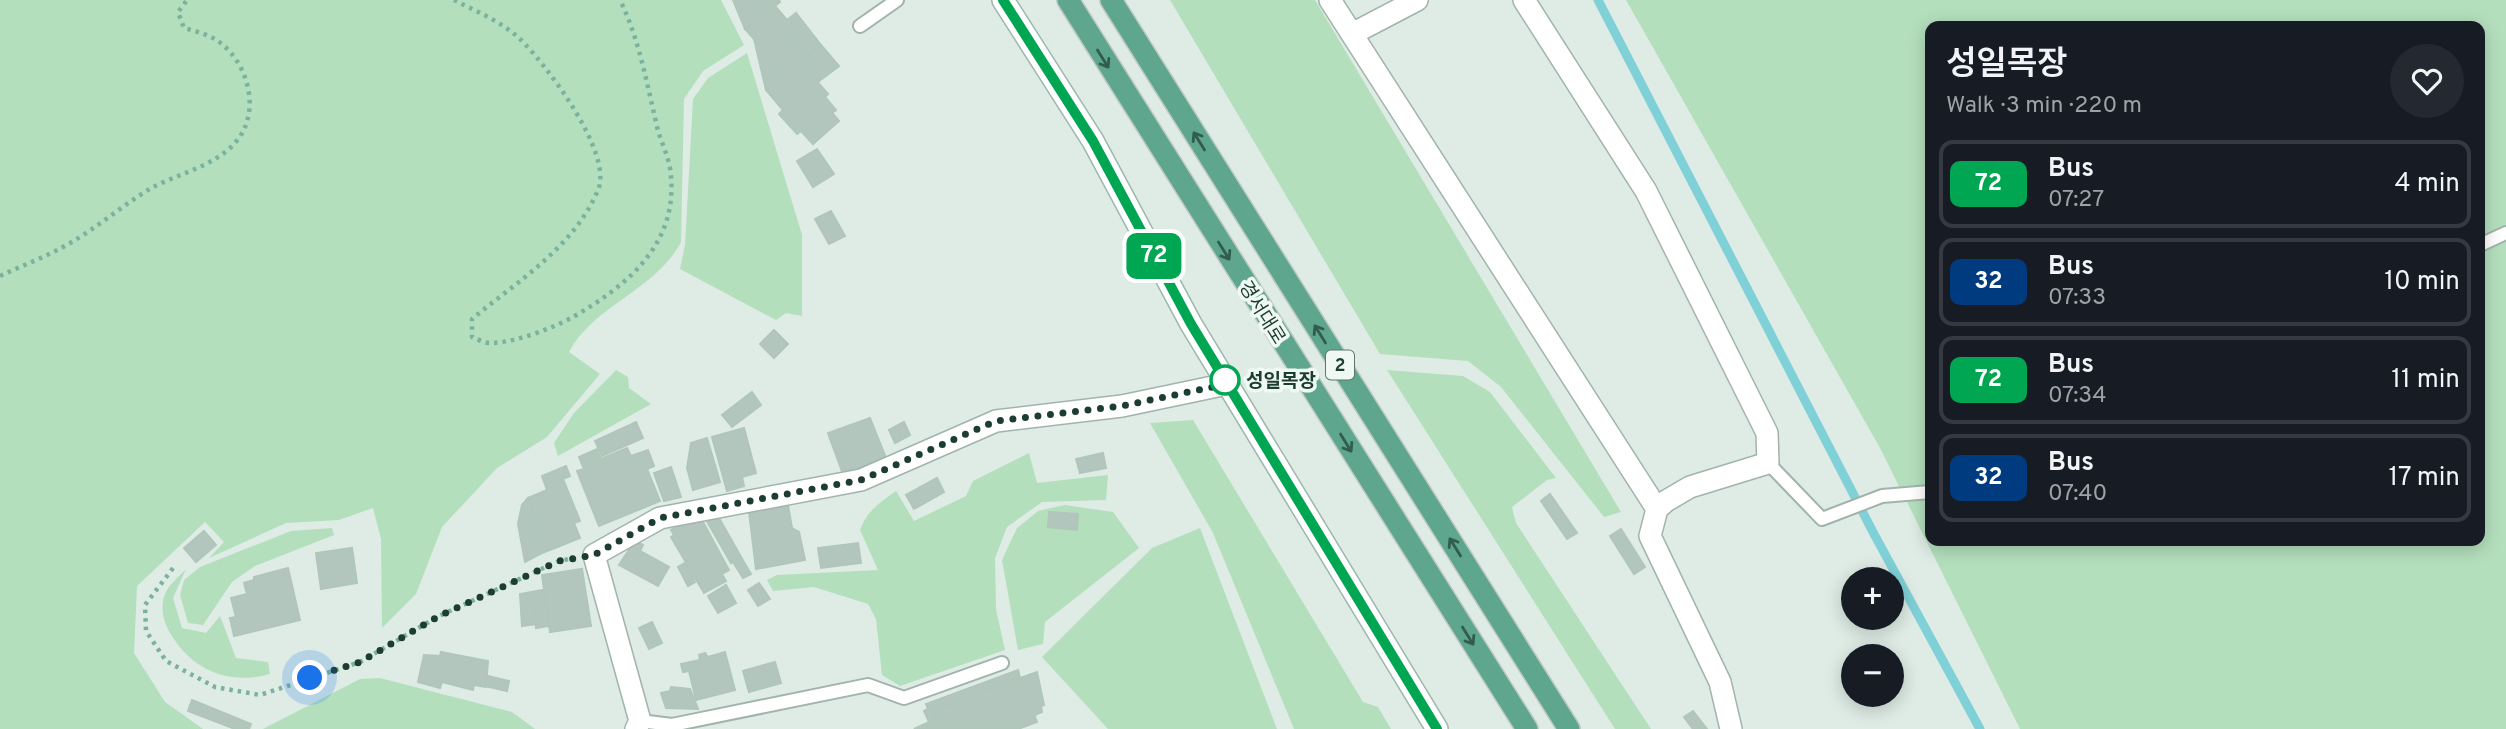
<!DOCTYPE html>
<meta charset="utf-8">
<style>
:root{--surface:#171b24;--page:#242831;--text:#f1f3f6;--muted:#9ea1a6;--line:#363941}
body{margin:0;font-family:Overpass,"Noto Sans KR",sans-serif;background:var(--page);color:var(--text);height:100vh;display:flex;flex-direction:column;font-size:26px;white-space:nowrap}
*{box-sizing:border-box;margin:0}
p{font-size:23px;color:var(--muted)}
.icon{flex:none;width:38px;height:38px;fill:none;stroke:currentColor;stroke-width:2;stroke-linecap:round;stroke-linejoin:round}
.map{position:relative;flex:1;overflow:hidden}
.panel{position:absolute;left:1925px;top:21px;width:560px;height:525px;display:flex;flex-direction:column;background:var(--surface);border-radius:14px;box-shadow:0 4px 18px #0003}
.panel>*{flex:none}
.badge{padding:0 14px;border-radius:10px;font-size:24px;line-height:46px}
.buttons{position:absolute;left:1841px;top:567px;display:grid;gap:14px}
.buttons a{display:grid;place-items:center;width:63px;height:63px;border-radius:50%;background:var(--surface);box-shadow:0 4px 18px #0003;font-size:35px}
.you{position:absolute;width:35px;height:35px;margin:-18px;border:5px solid #fff;border-radius:50%;background:#1a73e8;box-shadow:0 0 0 10px #1a73e833}
.map>.badge{position:absolute;translate:-50% -50%;box-shadow:0 0 0 4px #fff}
.round{display:grid;place-items:center;flex:none;width:74px;height:74px;border-radius:37px;background:var(--page)}
.overview{display:flex;align-items:center;justify-content:space-between;height:119px;padding:0 21px}
h1{font-size:33px;font-weight:600;line-height:52px}
ul{padding:0;list-style:none}
li{display:flex;align-items:center;gap:21px;height:88px;margin:0 14px 10px;padding:0 7px;border:4px solid var(--line);border-radius:14px}
li div{flex:1}
li b{display:block;font-size:26px}
li em{font-style:normal}
li .badge{min-width:77px;font-weight:700;text-align:center}
.map>svg:first-child{display:block}
</style>
<div class="map">
<svg width="2506" height="729" viewBox="0 0 2506 729">
<rect width="100%" height="100%" fill="#deece5"/>
<g fill="#b4dfbd" fill-rule="evenodd">
<path d="M0,0h721l23,45 -41,26 -19,28 -3,143c-25,48 -87,63 -112,110l31,22 -53,63 -50,31 -55,59 -26,67 -34,34 -1,-89 -8,-31 -34,12 -53,3 -77,35 15,-16 -19,-20 -68,64 -3,67 31,49 38,27h-203z"/>
<path d="M1170,0h145l306,512 -17,5 -103,-130 -33,-26 -88,-7z"/>
<path d="M1626,0h880v729h-486l-140,-281zM1930,26h550v515h-550z"/>
<path d="M747,53l55,182v81l-16,-3 -10,7 -96,-51 5,-24 8,-146 15,-21z"/>
<path d="M616,370l12,7 1,11 22,16 -93,52 -4,-13 20,-30z"/>
<path d="M1387,370l76,6 27,16 66,86 -9,2 -35,27 4,16 135,206h-36z"/>
<path d="M1193,420l170,282 15,5 13,22h-97l-81,-196 -63,-110z"/>
<path d="M1029,453l8,30 71,-8 -2,25 -64,2 -35,25 -12,31 1,51 9,41 -105,36 -18,-11 -6,-56 -8,-15 -54,-17 -41,4 -6,-11 10,-5 101,-5 -18,-40c7,-19 20,-28 36,-39l18,30 52,-25 7,-15z"/>
<path d="M1065,505l48,7 26,36 -94,74 -2,22 -25,6 -16,-90 15,-32 21,-17z"/>
<path d="M332,528l2,7 -79,31 -23,16 -29,43 -15,-2 -8,-28 4,-15 16,-13 91,-36z"/>
<path d="M1200,528l77,201h-169l-66,-72 110,-109z"/>
<path d="M186,569l-13,29 9,30 24,5 14,-17 16,42 32,4 2,12c-43,12 -80,-5 -101,-43 -6,-11 -9,-24 -4,-37 3,-9 15,-18 21,-25z"/>
<path d="M380,678l132,34 23,17h-272l97,-50z"/>
</g>
<g fill="none" stroke-linecap="round" stroke-linejoin="round">
<path stroke="#80d0d7" stroke-width="9" d="M1598,0l276,534 106,195"/>
</g>
<g fill="#b3c6bd" stroke="#b0c6bb" stroke-width="2">
<path d="M733,0h46l1,2 -35,27z"/>
<path d="M775,6l12,14 9,-7 25,32 -13,11 -39,-46z"/>
<path d="M769,10l39,46 -23,19 -40,-46z"/>
<path d="M754,39l31,36 -19,15z"/>
<path d="M821,45l18,21 -21,16 -18,-20z"/>
<path d="M800,62l28,32 -3,3 11,13 -4,3 7,8 -26,23 -12,-13 -4,3 -18,-20 4,-4 -17,-20z"/>
<path d="M817,149l17,25 -21,13 -16,-26z"/>
<path d="M831,211l14,25 -16,8 -14,-25z"/>
<path d="M774,330l14,14 -14,14 -14,-14z"/>
<path d="M752,392l9,13 -29,22 -10,-12z"/>
<path d="M870,418l16,40 -43,16 -15,-41z"/>
<path d="M636,422l7,16 -41,18 -7,-15z"/>
<path d="M904,422l6,13 -15,8 -6,-13z"/>
<path d="M744,428l12,45 -14,4 2,9 -17,5 -15,-54z"/>
<path d="M707,438l13,44 -27,8 -6,-22 4,-25z"/>
<path d="M627,448l4,8 17,-6 6,16 -7,3 13,32 -61,25 -22,-55 7,-2 -5,-12 18,-8 4,10z"/>
<path d="M1103,453l3,15 -26,5 -4,-14z"/>
<path d="M566,466l4,10 -7,3 17,42 -6,2 6,15 -40,16 -13,-30 10,-4 -9,-22 19,-8 -5,-14z"/>
<path d="M671,467l10,30 -17,4 -10,-28z"/>
<path d="M937,478l7,14 -30,17 -8,-14z"/>
<path d="M1550,494l27,39 -10,6 -26,-38z"/>
<path d="M528,498l9,22 -10,4 13,30 -15,8 -7,-38 4,-19z"/>
<path d="M788,505l4,23 7,4 6,28 -49,9 -7,-57z"/>
<path d="M715,511l26,46 -10,6 -27,-47z"/>
<path d="M1049,512l29,2 -1,16 -29,-3z"/>
<path d="M695,517l3,5 4,-2 27,50 -7,4 4,7 -22,12 -33,-56 3,-2 -3,-5z"/>
<path d="M1621,529l24,38 -11,7 -24,-38z"/>
<path d="M204,531l12,14 -20,17 -12,-14z"/>
<path d="M635,541l8,4 -3,6 29,16 -11,19 -39,-21z"/>
<path d="M858,543l3,20 -40,5 -3,-20z"/>
<path d="M352,548l5,35 -36,6 -5,-36z"/>
<path d="M741,557l10,17 -8,4 -10,-16z"/>
<path d="M685,563l10,19 -7,4 -10,-19z"/>
<path d="M288,568l12,52 -66,16 -4,-18 6,-1 -5,-19 16,-4 -3,-11 10,-3v-3z"/>
<path d="M582,569l9,57 -41,6 -8,-57z"/>
<path d="M759,583l11,16 -12,7 -10,-16z"/>
<path d="M726,585l10,18 -18,10 -10,-17z"/>
<path d="M543,590l3,16 -12,2 3,16 -15,2 -2,-32z"/>
<path d="M546,606l3,20 -13,2 -2,-20z"/>
<path d="M652,622l10,21 -13,6 -10,-21z"/>
<path d="M441,652l47,9 -2,26 -12,-2 -1,5 -31,-8 -2,6 -22,-6 6,-27 16,1z"/>
<path d="M725,652l10,38 -39,10 -7,-29 -6,1 -2,-8 19,-4 -1,-5 6,-2 3,4z"/>
<path d="M775,662l6,21 -32,9 -6,-21z"/>
<path d="M1018,670l2,8 -87,33 3,8 -7,3 -5,-11 4,-2 -2,-5z"/>
<path d="M1037,672l7,33 -3,1 1,6 -9,4 -13,-38z"/>
<path d="M488,676l21,5 -2,10 -22,-5z"/>
<path d="M1020,678l17,44 -19,7h-104l22,-10 -3,-8z"/>
<path d="M671,687l19,2 8,20 -32,-1 -5,-15 9,-2z"/>
<path d="M192,700l59,24 -2,5h-14l-47,-18z"/>
<path d="M1693,711l14,18h-14l-9,-12z"/>
</g>
<g fill="none" stroke-linecap="round" stroke-linejoin="round">
<g stroke="#a1b4ac" stroke-width="16">
<g id="lane">
<path d="M860,26l37,-26"/>
<path d="M2480,245l26,-12"/>
<path d="M1768,463l54,56 60,-23 48,-4"/>
<path d="M640,721l32,4 196,-40 36,13 98,-35"/>
</g>
</g>
<g stroke="#a1b4ac" stroke-width="24">
<g id="street">
<path d="M1330,0l327,509"/>
<path d="M1524,0l122,191 121,242 1,30 -78,24 -24,14 -9,8 -7,27 70,146 11,47"/>
<path d="M1352,34l65,-34"/>
<path d="M636,729l4,-8 -46,-166 66,-37 201,-38 135,-59 126,-15 105,-22"/>
</g>
</g>
<g stroke="#9cb8ac" stroke-width="24">
<path id="secondary" d="M1003,0l90,141 98,183 246,405"/>
</g>
<g stroke="#c0c9c6" stroke-width="24">
<g id="primary">
<path d="M1068,0l459,729"/>
<path d="M1111,0l458,729"/>
</g>
</g>
<g stroke="#7bb29d" stroke-width="4.5" stroke-dasharray="3.5 5" stroke-linecap="butt">
<path d="M454,0c22,11 46,21 65,38 26,25 95,115 79,152 -24,57 -80,91 -126,129v18c6,2 13,7 20,6 24,-1 59,-14 81,-26 57,-33 108,-76 97,-149 -3,-16 -11,-30 -14,-46 -10,-42 -17,-83 -36,-122"/>
<path d="M0,276c21,-10 43,-18 63,-29 30,-16 56,-39 85,-57 27,-16 63,-22 85,-45 28,-28 18,-76 -10,-100 -11,-10 -25,-13 -39,-17l-6,-16 9,-12"/>
<path d="M173,568l-28,37 1,26 20,30 49,26 45,8 100,-33 79,-46 120,-55 10,-2"/>
</g>
<use href="#lane" stroke="#fff" stroke-width="12"/>
<use href="#street" stroke="#fff" stroke-width="21"/>
<use href="#secondary" stroke="#fff" stroke-width="21"/>
<use href="#primary" stroke="#5ea68e" stroke-width="21"/>
</g>
<defs><path id="oneway-shaft" d="M-6 0H5M1.5-3L5.5 0L1.5 3" fill="none" stroke-width="1.6" stroke-linecap="round" stroke-linejoin="round" transform="scale(1.75)"/></defs>
<g stroke="#315c4e">
<use href="#oneway-shaft" transform="translate(1103 59) rotate(58)"/>
<use href="#oneway-shaft" transform="translate(1199 141) rotate(-122)"/>
<use href="#oneway-shaft" transform="translate(1224 251) rotate(58)"/>
<use href="#oneway-shaft" transform="translate(1320 334) rotate(-122)"/>
<use href="#oneway-shaft" transform="translate(1346 443) rotate(58)"/>
<use href="#oneway-shaft" transform="translate(1455 547) rotate(-122)"/>
<use href="#oneway-shaft" transform="translate(1468 636) rotate(58)"/>
</g>
<g fill="none" stroke-linecap="round" stroke-linejoin="round">
<g stroke="#fff" stroke-width="16">
<path id="line" d="M1003,0l90,141 98,183 246,405"/>
</g>
<use href="#line" stroke="#00a651" stroke-width="10"/>
<path stroke="#1e3d32" stroke-width="7" stroke-dasharray="0 12.6" d="M310,678l50,-16 79,-46 120,-55 35,-6 66,-37 201,-38 135,-59 126,-15 105,-22 -2,-4"/>
</g>
<circle fill="#fff" stroke="#00a651" stroke-width="3.5" cx="1225" cy="380" r="14"/>
<g text-anchor="middle" stroke-width="7" stroke-linejoin="round" paint-order="stroke">
<rect fill="#eff8f3" stroke="#5d756c" stroke-width="2" x="1326" y="350.5" width="28" height="29" rx="5"/>
<g font-size="18" font-weight="bold" fill="#1e3d32">
<text x="1340" y="371">2</text>
</g>
<g font-size="19" fill="#1e3d32" stroke="#eff8f3">
<text transform="translate(1263 312) rotate(58)" y="7">경서대로</text>
</g>
<g font-size="19" font-weight="bold" fill="#1e3d32" stroke="#eff8f3" text-anchor="start">
<text x="1246" y="387">성일목장</text>
</g>
</g>
</svg>
<div class="buttons">
<a>+</a>
<a>−</a>
</div>
<div class="you" style="left:310px;top:678px"></div>
<b class="badge" style="left:1154px;top:256px;background:#00a651;color:#fff">72</b>
<section class="panel">
<div class="overview"><div><h1>성일목장</h1><p>Walk · 3 min · 220 m</p></div><a class="round"><svg class="icon" aria-label="heart" viewBox="0 0 24 24"><path d="M12 20l-8-8c-3-5 5-10 8-4 3-6 11-1 8 4z"/></svg></a></div>
<ul>
<li><span class="badge" style="background:#00a651;color:#fff">72</span><div><b>Bus</b><p>07:27</p></div><em>4 min</em></li>
<li><span class="badge" style="background:#003b80;color:#fff">32</span><div><b>Bus</b><p>07:33</p></div><em>10 min</em></li>
<li><span class="badge" style="background:#00a651;color:#fff">72</span><div><b>Bus</b><p>07:34</p></div><em>11 min</em></li>
<li><span class="badge" style="background:#003b80;color:#fff">32</span><div><b>Bus</b><p>07:40</p></div><em>17 min</em></li>
</ul>
</section>
</div>
